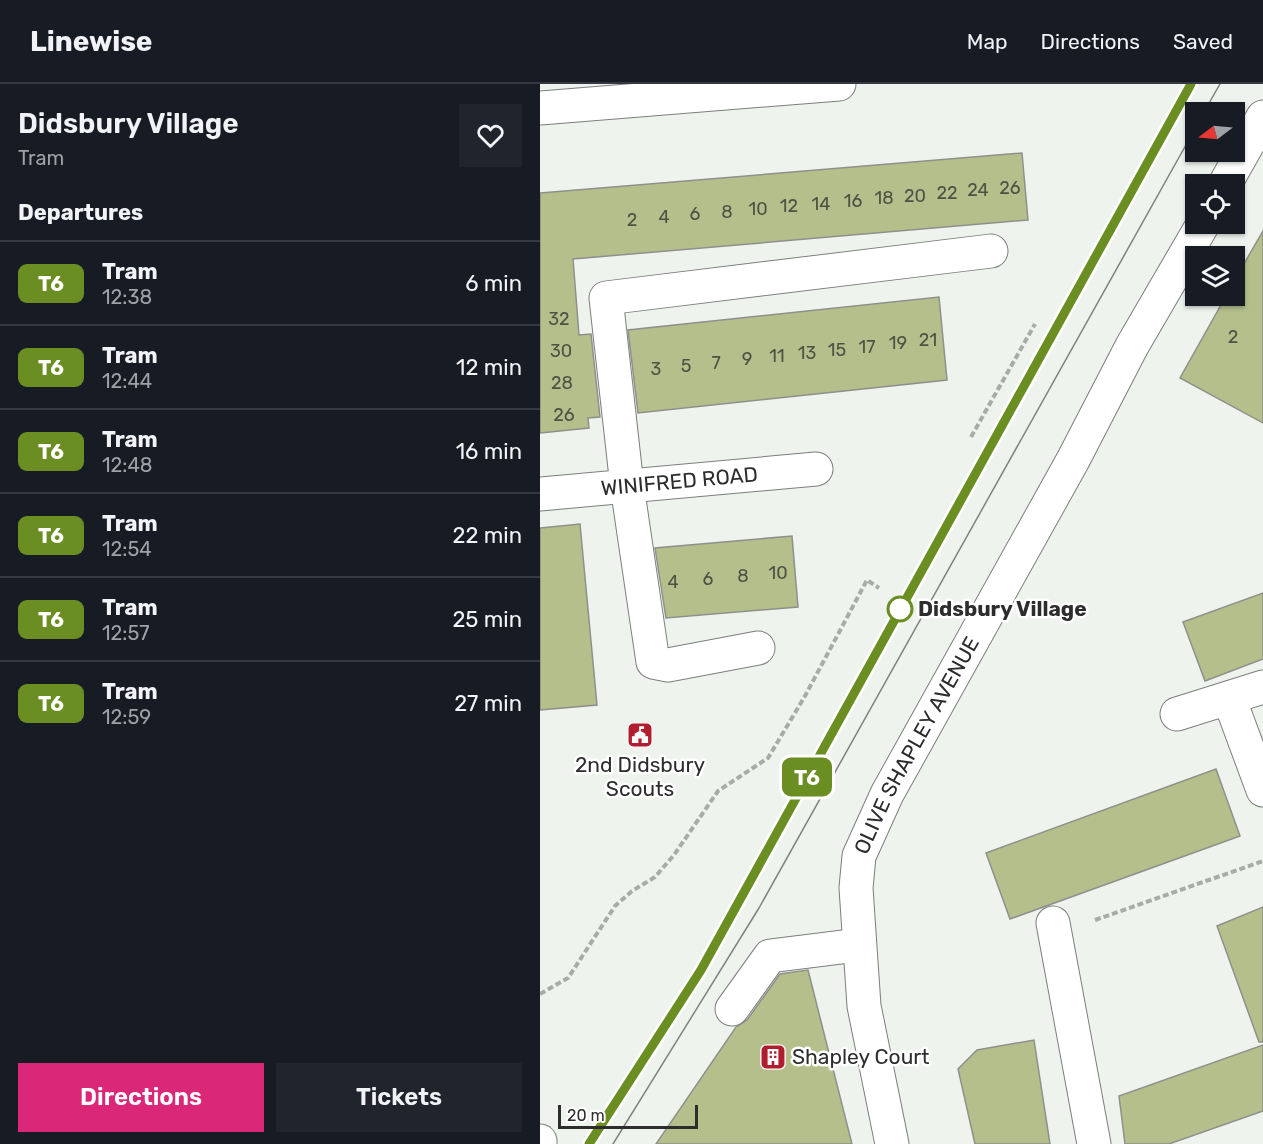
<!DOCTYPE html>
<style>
:root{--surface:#171b24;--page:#20242c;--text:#f1f3f6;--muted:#9ea1a6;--line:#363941;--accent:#db2777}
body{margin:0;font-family:Rubik,sans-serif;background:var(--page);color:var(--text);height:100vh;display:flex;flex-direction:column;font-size:22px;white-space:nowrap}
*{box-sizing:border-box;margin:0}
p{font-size:20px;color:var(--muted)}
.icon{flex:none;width:33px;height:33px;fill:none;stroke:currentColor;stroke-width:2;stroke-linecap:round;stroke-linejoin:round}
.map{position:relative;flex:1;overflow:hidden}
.panel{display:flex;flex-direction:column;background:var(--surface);width:540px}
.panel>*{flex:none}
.badge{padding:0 12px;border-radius:9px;font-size:21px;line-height:39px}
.needle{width:39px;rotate:254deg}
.buttons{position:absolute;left:645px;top:18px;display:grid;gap:12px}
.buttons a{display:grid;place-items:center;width:60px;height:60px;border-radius:0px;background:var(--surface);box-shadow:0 2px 4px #0004;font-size:30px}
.scale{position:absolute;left:18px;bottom:15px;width:140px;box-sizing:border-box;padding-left:6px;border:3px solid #2c2d2c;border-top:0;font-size:16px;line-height:21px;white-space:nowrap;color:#2c2d2c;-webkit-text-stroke:4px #fefffe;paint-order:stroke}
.map>.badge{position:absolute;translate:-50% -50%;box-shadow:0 0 0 3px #fff}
h2{padding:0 18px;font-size:22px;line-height:54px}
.round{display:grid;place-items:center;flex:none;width:63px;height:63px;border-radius:0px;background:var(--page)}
.head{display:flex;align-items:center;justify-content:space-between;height:102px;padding:0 18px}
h1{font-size:28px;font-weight:600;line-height:45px}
.primary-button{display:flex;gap:12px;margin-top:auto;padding:12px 18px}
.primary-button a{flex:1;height:69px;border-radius:0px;background:var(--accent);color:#fff;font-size:24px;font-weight:600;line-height:69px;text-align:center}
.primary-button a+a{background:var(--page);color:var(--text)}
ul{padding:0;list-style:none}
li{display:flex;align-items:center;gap:18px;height:84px;padding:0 18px;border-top:2px solid var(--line)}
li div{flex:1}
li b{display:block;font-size:22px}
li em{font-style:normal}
li .badge{min-width:66px;font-weight:700;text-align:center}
header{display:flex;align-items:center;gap:36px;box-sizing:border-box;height:84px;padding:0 30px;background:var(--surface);border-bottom:2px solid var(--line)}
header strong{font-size:28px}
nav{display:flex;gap:33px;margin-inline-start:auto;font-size:21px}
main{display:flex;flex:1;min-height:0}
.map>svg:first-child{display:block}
</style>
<header>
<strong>Linewise</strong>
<nav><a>Map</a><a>Directions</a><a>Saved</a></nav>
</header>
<main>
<section class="panel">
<div class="head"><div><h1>Didsbury Village</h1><p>Tram</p></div><a class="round"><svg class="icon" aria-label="heart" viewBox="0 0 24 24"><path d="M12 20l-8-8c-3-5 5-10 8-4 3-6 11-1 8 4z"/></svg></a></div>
<h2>Departures</h2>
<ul>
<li><span class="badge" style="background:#6b8e23;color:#fff">T6</span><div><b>Tram</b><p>12:38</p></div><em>6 min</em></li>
<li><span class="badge" style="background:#6b8e23;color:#fff">T6</span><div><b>Tram</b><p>12:44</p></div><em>12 min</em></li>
<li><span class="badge" style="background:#6b8e23;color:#fff">T6</span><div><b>Tram</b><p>12:48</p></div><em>16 min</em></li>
<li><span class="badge" style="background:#6b8e23;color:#fff">T6</span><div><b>Tram</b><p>12:54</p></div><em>22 min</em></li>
<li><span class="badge" style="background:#6b8e23;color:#fff">T6</span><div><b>Tram</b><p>12:57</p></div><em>25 min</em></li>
<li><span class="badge" style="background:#6b8e23;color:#fff">T6</span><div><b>Tram</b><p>12:59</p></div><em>27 min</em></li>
</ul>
<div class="primary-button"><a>Directions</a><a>Tickets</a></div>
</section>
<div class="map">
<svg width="723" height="1060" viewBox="0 0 723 1060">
<rect width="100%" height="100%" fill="#eff3ee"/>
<g fill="#b4bf8b" stroke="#8f908b" stroke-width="1.5">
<path d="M482,69l6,67 -455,39 6,76 12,-1 9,83 -12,1 1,10 -49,5v-240z"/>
<path d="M723,147v192l-83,-45 46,-82h8v-15z"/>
<path d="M399,213l8,83 -309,33 -10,-83z"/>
<path d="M40,440l17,181 -57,5v-182z"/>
<path d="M252,452l6,71 -132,11 -11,-70z"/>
<path d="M723,509v66l-58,22 -22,-59z"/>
<path d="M676,685l24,67 -230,83 -24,-66z"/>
<path d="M723,823v135h-4l-42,-116z"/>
<path d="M268,886l44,174h-196l80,-117 11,-7 33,-46z"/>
<path d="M494,956l16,104h-75l-17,-75 19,-19z"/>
<path d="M723,961v66l-94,33h-44l-6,-48z"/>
</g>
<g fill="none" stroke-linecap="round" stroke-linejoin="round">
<g stroke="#7b7f7b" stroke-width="35">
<g id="minor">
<path d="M0,24l299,-24"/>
<path d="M685,100l38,-67"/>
<path id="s1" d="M0,410l276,-25"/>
<path d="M218,564l-90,17 -15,-3 -26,-176 -21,-188 385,-47"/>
<path d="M689,614l34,92"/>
<path d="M637,630l86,-27"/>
<path d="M513,839l41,221"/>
<path d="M192,925l38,-53 88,-11"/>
<path d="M0,1057v3"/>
<path id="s2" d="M352,1060l-28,-138 -8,-118 3,-32 28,-62 186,-334 59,-114 71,-122"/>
</g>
</g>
<g stroke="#a8aba7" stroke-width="4" stroke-dasharray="6 3" stroke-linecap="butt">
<path d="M431,353l64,-113"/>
<path d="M555,836l168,-59"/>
<path d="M0,910l28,-16 47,-72 17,-15 23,-14 19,-22 44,-64 50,-33 37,-62 62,-116 12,8"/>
</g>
<use href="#minor" stroke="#fff" stroke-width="33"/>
<g stroke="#80827f" stroke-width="1.5">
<path d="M664,28l16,-28"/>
<path d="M49,1060l112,-174 490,-886"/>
<path d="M73,1060l146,-236 437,-781"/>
</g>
</g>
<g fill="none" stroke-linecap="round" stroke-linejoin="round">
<g stroke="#fff" stroke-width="14">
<path id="line" d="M49,1060l112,-174 490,-886"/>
</g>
<use href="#line" stroke="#6b8e23" stroke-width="9"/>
</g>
<defs>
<g id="civic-square" transform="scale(1.35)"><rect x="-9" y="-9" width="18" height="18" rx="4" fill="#b01e2d" stroke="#fefffe"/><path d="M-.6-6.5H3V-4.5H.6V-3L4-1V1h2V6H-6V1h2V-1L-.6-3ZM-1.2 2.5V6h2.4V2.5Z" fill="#fff"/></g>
<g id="building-square" transform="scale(1.35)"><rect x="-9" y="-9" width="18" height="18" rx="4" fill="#b01e2d" stroke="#fefffe"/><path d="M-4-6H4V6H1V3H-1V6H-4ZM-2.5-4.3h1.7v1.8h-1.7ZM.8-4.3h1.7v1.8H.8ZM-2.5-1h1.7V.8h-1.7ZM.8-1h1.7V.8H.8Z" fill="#fff"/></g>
</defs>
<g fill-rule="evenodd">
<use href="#civic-square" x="100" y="651"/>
<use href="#building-square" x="233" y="973"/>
</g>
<circle fill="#fff" stroke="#6b8e23" stroke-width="3" cx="360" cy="525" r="12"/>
<g text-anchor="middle" stroke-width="5" stroke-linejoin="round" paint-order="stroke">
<g font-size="18" fill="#4e5244">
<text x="470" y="110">26</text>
<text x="438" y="112">24</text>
<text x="407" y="115">22</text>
<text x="375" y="118">20</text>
<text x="344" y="120">18</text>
<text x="313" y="123">16</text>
<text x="281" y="126">14</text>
<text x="249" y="128">12</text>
<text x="218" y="131">10</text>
<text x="187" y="134">8</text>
<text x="155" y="136">6</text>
<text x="124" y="139">4</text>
<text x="92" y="142">2</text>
<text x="19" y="241">32</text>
<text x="693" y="259">2</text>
<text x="388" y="262">21</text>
<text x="358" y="265">19</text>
<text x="327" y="269">17</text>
<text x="297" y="272">15</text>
<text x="21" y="273">30</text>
<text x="267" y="275">13</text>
<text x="237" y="278">11</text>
<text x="207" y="281">9</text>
<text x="176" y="285">7</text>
<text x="146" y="288">5</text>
<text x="116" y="291">3</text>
<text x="22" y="305">28</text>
<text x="24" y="337">26</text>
<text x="238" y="495">10</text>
<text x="203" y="498">8</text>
<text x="168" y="501">6</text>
<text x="133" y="504">4</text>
</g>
<g font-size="21" fill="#2c2d2c" stroke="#fefffe">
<text dy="7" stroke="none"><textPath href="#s1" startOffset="140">WINIFRED ROAD</textPath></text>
<text dy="7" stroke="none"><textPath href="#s2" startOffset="416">OLIVE SHAPLEY AVENUE</textPath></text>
</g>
<g font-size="21" font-weight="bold" fill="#2c2d2c" stroke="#fefffe" text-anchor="start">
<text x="378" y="532">Didsbury Village</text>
</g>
<g font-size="21" fill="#2c2d2c" stroke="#fefffe">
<text x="100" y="688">2nd Didsbury<tspan x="100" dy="24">Scouts</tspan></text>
<text x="252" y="980" text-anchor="start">Shapley Court</text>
</g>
</g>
</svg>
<div class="buttons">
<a><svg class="needle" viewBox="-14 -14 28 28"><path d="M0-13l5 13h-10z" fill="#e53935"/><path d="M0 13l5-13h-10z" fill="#9ea1a6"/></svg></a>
<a><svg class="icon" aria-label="locate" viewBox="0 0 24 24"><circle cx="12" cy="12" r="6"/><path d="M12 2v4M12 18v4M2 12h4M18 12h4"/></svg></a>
<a><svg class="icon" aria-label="layers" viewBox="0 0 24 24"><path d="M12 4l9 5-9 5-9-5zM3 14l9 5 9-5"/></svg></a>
</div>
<div class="scale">20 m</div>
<b class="badge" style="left:267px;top:693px;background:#6b8e23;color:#fff">T6</b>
</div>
</main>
